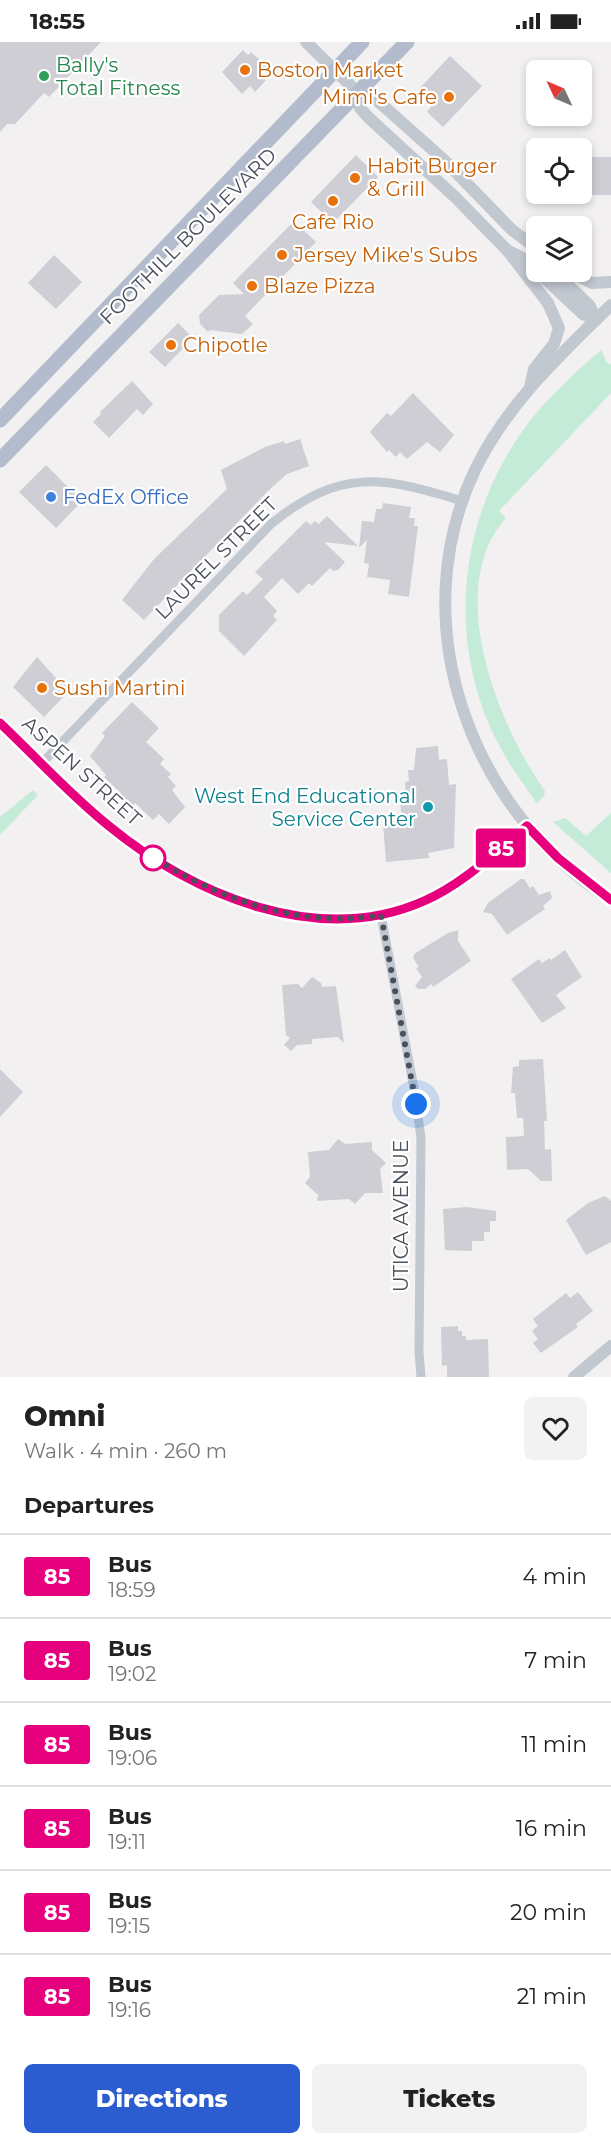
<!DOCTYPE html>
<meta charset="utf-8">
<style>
:root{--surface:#fff;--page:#f2f2f2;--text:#222;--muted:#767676;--line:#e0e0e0;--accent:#2c5dd0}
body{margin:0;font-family:Montserrat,sans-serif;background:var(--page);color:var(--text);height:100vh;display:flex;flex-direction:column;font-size:22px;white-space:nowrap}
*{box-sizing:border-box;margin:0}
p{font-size:20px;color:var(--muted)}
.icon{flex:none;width:33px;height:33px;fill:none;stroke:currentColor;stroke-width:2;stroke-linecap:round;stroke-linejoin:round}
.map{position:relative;height:1335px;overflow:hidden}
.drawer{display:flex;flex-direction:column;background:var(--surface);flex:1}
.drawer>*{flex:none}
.badge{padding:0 12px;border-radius:4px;font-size:21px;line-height:39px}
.needle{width:39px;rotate:314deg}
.controls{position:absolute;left:526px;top:18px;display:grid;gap:12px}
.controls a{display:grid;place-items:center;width:66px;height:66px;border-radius:9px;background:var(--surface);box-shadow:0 3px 9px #0003;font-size:30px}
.you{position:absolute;width:30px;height:30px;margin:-15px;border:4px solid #fff;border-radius:50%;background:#1a73e8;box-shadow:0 0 0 9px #1a73e833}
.map>.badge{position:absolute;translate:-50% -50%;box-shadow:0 0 0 3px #fff}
h2{padding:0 24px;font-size:22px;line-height:54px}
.round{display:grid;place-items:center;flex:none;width:63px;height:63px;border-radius:9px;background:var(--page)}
.summary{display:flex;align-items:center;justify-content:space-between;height:102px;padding:0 24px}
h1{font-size:28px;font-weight:800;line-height:45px}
.primary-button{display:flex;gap:12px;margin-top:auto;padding:12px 24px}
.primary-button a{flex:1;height:69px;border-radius:9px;background:var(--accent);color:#fff;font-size:24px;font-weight:800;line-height:69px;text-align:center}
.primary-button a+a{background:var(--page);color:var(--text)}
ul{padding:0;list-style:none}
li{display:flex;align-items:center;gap:18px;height:84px;padding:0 24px;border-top:2px solid var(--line)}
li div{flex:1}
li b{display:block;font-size:22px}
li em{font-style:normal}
li .badge{min-width:66px;font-weight:700;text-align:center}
.status{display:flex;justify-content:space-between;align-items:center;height:42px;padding:0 30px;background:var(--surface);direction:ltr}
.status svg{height:16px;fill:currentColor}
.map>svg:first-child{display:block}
</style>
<div class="status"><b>18:55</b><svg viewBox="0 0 49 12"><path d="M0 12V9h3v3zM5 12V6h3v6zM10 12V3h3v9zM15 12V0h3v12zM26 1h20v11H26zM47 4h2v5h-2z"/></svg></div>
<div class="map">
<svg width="611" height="1335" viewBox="0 0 611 1335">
<rect width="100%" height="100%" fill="#f2f0f0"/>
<g fill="#c3ebd8">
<path d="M601,308l6,13 4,1v29l-112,118 7,7c-63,70 -8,207 39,273l-1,5 -7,8c-12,-19 -27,-37 -37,-57 -56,-104 -42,-234 30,-326 21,-27 46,-49 71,-71z"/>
<path d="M33,748l5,5 -38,40v-18z"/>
<path d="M611,771v60l-58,-51 12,-4 21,18z"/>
</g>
<g fill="#ceced4">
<path d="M0,0h101l-52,55 -5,-4 -29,31h-8l-7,8z"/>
<path d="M243,8l5,5 3,-3 16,15 -7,7 6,6 -11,12 -5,-6 -8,8 -20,-22z"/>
<path d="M450,14l32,30 -39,41 -16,-15 6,-8 -15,-14z"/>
<path d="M356,113l22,22 -45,46 -22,-21z"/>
<path d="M590,115h21v38h-21v-8h-8v-17l8,-1z"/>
<path d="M294,179l22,21 -71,74 8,8 -11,10 -32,-4 -2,2 -8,-8 -1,-9 20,-20 25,-1 -11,-11z"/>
<path d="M54,213l28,27 -26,27 -28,-26z"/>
<path d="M178,281l15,15 -28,29 -16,-15z"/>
<path d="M132,339l21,23 -10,11 -6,-6 -28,29 -16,-16 8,-8 -1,-2z"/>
<path d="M413,351l41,42 -14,17 -13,-10 -20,17 -7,-7 -4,5 -7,-7 -2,2 -17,-20 17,-19 4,3z"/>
<path d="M300,397l9,27 -22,8 -18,16 -125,130 -22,-20 32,-41 73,-70 -6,-19 44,-23 19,-6 1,3z"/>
<path d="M46,423l36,36 -26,27 -37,-36z"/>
<path d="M383,461l28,4 -2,11h6l-1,8h4l-9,71 -21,-3 2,-14 -23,-3 2,-13 -5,-1 3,-23 -8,8 3,-27 12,1 2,-13h6z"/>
<path d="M327,474l31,30 -34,-4 21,20 -7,8 -5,1 -3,-3 -18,18 -3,-3 -11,11 -16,-16 -18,19 13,14 -4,5 4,4 -33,36 -25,-25v-16l24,-24 4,4 16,-16 -8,-7 51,-51 5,4 4,-4 4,3z"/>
<path d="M37,615l25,28 2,-3 7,7 -27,28 -31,-30z"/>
<path d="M132,660l27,26 -13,14 18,17 -4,5 11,10 -3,3 8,9 -4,4 13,17 -16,17 -10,-10 -6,6 -18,-17 -5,5 -12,-12 3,-3 -17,-16 2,-2 -16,-19 15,-20 -3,-3z"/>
<path d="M438,704l1,14 8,-1 2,26 7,-1 -2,64 -26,5 1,5 -43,4 -3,-38 19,-1 -2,-24 6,-1 -1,-16 4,-1 -1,-11h6l2,-22z"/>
<path d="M521,837h3l6,9 3,-2 6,9 11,-4 2,7 -9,8 2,3 -38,26 -15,-21 -9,-2 5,-9z"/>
<path d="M458,888v11l13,20 -38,26 -2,-3 -6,5h-7l-3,-3 7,-9 -6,-9 3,-1 -6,-9 1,-4 34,-21z"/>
<path d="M565,908l17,27 -26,18 10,13 -24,15 -31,-44 28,-20 3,4 8,-5 1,2z"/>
<path d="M312,935l9,6 1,4 14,-1 8,57 -6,-6 -26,2v5l-15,1 -6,6 -7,-6 6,-7 -4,-3 -4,-50 16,-1 4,4z"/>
<path d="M543,1017l4,62h-3l1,29 6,-1 1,32h-11l-13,-12 -21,1 -1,-33 18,-1 -1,-18h-6l-2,-25h-4l2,-26 6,-1v-6z"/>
<path d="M0,1027l23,23 -23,25z"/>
<path d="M338,1097l7,5 27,-2v8l14,13 -6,6 3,24h-18l-10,11 -6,-5 -32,2 1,-6 -13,-12 5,-6 -2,-25 21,-2z"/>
<path d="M605,1154l6,5v41l-25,13 -20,-35 22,-17z"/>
<path d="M467,1165l29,4v10h-6v11h-6v9h-12v10l-27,-1 -2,-41z"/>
<path d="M578,1250l15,19 -17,13 2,3 -37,26 -8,-10 5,-4 -6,-8 6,-5 -5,-7 33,-26 4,5z"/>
<path d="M458,1284v5h4v5h4v4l22,-1 1,38h-42v-12l-5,1 -1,-39z"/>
</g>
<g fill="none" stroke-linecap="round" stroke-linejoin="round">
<g stroke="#c2c8d0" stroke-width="9">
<path d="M42,721l229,-239c69,-56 110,-48 191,-23"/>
<path d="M381,873l33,173 7,50 -2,214 2,25"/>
</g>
<g stroke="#c2c8d0" stroke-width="12">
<path d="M306,0l52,51 12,1 74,66 68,70 20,15 5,9"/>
<path d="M358,51l2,15 8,9 87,80 52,53 16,8 14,13"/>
<path d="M507,208l41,53 11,25 -5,16 -20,25 -4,18"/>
<path d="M538,230l45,42 13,6"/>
<path d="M555,230l35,34 6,14"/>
<path d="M571,230l21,11 19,-1"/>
<path d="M611,263c-50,49 -104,99 -135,163 -75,154 -6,343 135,432"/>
<path d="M0,681c36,34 70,72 109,103 83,69 209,122 315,75 39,-17 70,-48 103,-75"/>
<path d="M574,1335l37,-31"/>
</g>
<g stroke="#b2bccc" stroke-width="15">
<path d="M0,378l362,-378"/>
<path d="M0,418l407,-418"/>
</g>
</g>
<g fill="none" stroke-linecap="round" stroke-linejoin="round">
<g stroke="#fff" stroke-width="14">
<path id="line" d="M0,681c36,34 70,72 109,103 84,69 209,122 315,75 39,-17 70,-48 103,-75l31,32 53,42"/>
</g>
<use href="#line" stroke="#e6007e" stroke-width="9"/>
<path stroke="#4a505b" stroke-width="6" stroke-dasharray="0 10.8" d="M153,816l-7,-5c71,45 150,76 235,62l35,189"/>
</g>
<g fill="#e8710a" stroke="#fff" stroke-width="2">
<circle cx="245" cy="28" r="6"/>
<circle cx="449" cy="55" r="6"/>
<circle cx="355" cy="136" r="6"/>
<circle cx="333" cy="159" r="6"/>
<circle cx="282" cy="213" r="6"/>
<circle cx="252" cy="244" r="6"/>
<circle cx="171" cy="303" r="6"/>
<circle cx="42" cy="646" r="6"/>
</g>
<circle fill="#2e9e5b" stroke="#fff" stroke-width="2" cx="44" cy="34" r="6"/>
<circle fill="#3f7fe0" stroke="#fff" stroke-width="2" cx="51" cy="455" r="6"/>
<circle fill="#0f9aa8" stroke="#fff" stroke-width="2" cx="428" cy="765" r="6"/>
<circle fill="#fff" stroke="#e6007e" stroke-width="3" cx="153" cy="816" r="12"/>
<g text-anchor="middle" stroke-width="4.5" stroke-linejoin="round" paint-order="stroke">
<g font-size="20" fill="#27864d" stroke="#fff" text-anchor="start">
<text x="56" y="30">Bally's<tspan x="56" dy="23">Total Fitness</tspan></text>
</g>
<g font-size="20" fill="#c56008" stroke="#fff" text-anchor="start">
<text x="257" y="35">Boston Market</text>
<text x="437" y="62" text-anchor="end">Mimi's Cafe</text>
<text x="367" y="131">Habit Burger<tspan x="367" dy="23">&amp; Grill</tspan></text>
<text x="333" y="187" text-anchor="middle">Cafe Rio</text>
<text x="294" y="220">Jersey Mike's Subs</text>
<text x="264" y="251">Blaze Pizza</text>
<text x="183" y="310">Chipotle</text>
<text x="54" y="653">Sushi Martini</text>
</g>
<g font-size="20" fill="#4a505b" stroke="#fff">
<text transform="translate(188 194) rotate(-45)" y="7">FOOTHILL BOULEVARD</text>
<text transform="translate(216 516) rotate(-45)" y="7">LAUREL STREET</text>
<text transform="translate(82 729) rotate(42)" y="7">ASPEN STREET</text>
<text transform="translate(401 1174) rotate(-90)" y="7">UTICA AVENUE</text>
</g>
<g font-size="20" fill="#366cbe" stroke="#fff" text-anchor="start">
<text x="63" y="462">FedEx Office</text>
</g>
<g font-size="20" fill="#0d838f" stroke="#fff" text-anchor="end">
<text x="416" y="761">West End Educational<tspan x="416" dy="23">Service Center</tspan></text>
</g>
</g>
</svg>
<div class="controls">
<a><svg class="needle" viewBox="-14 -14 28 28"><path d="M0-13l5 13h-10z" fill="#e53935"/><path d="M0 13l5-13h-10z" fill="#767676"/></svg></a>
<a><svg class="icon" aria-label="locate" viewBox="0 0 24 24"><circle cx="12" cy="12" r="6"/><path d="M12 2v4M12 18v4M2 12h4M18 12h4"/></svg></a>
<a><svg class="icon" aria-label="layers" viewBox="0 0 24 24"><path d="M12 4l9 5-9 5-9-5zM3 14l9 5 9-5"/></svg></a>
</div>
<div class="you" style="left:416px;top:1062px"></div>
<b class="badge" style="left:501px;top:806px;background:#e6007e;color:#fff">85</b>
</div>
<section class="drawer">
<div class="summary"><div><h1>Omni</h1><p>Walk · 4 min · 260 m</p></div><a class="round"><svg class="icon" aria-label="heart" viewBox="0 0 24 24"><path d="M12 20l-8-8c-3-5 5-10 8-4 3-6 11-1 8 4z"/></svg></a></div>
<h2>Departures</h2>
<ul>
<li><span class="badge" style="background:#e6007e;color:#fff">85</span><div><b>Bus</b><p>18:59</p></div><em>4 min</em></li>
<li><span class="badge" style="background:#e6007e;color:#fff">85</span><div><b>Bus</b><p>19:02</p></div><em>7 min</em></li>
<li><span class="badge" style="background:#e6007e;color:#fff">85</span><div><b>Bus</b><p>19:06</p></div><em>11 min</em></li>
<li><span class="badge" style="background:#e6007e;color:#fff">85</span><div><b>Bus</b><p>19:11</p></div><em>16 min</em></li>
<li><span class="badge" style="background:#e6007e;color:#fff">85</span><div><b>Bus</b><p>19:15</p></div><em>20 min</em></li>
<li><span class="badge" style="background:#e6007e;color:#fff">85</span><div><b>Bus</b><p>19:16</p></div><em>21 min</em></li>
</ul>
<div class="primary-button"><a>Directions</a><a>Tickets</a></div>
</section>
